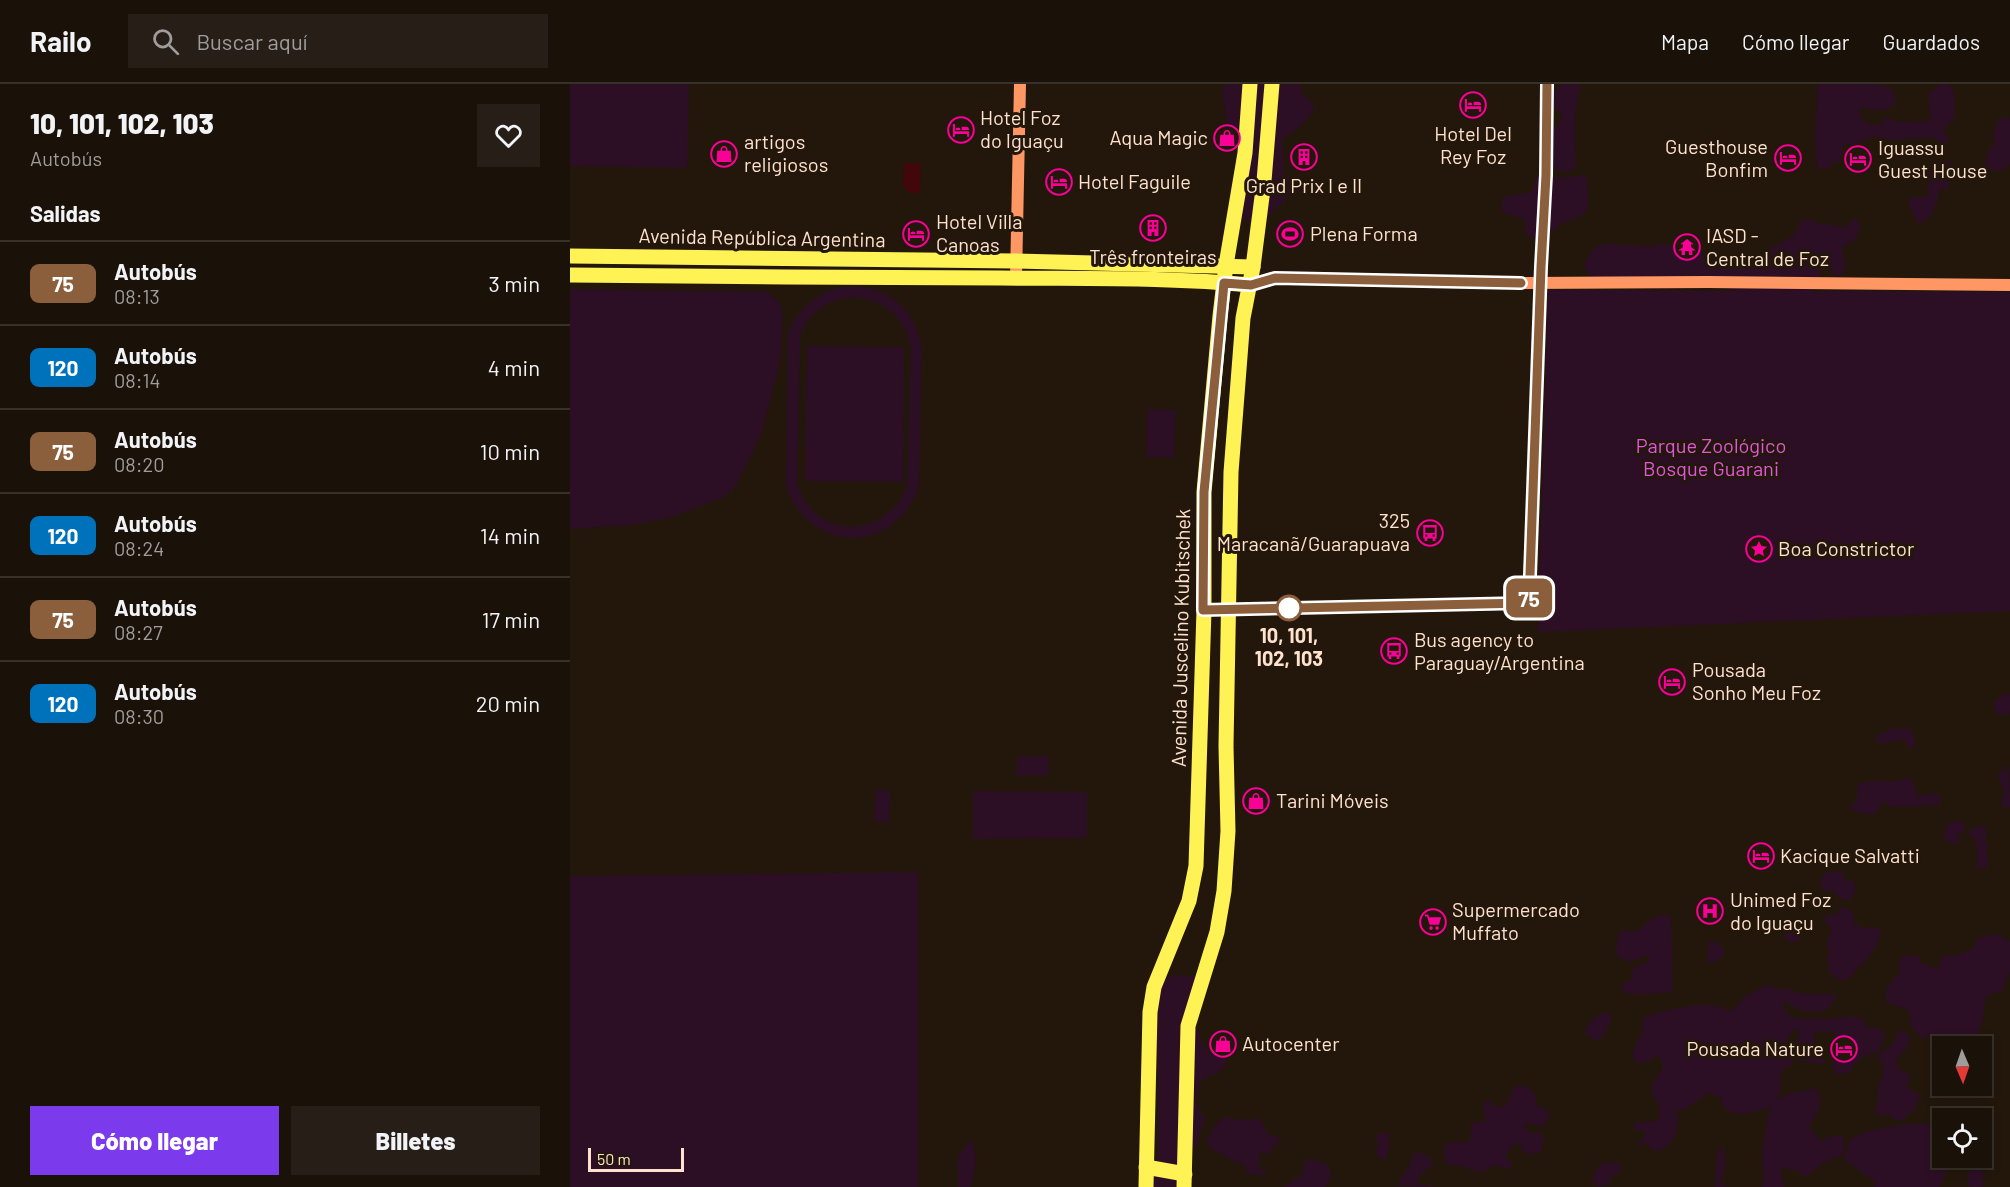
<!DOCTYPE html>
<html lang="es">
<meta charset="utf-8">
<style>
:root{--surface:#1a1109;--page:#271f17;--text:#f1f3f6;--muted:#9f9d9c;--line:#38312a;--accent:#7c3aed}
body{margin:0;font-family:Barlow,sans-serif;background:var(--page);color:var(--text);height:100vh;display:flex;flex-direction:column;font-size:22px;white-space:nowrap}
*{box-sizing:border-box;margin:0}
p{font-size:20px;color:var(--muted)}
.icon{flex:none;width:33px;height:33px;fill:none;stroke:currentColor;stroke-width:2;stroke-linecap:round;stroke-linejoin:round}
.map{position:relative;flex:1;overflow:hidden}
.side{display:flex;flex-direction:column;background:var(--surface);width:570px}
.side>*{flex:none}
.badge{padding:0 12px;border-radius:9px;font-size:21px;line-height:39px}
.needle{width:39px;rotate:178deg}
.tools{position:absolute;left:1362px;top:952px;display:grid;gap:12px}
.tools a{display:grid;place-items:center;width:60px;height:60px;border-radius:0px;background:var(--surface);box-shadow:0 3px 9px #0003,0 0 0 2px var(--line);font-size:30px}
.scale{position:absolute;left:18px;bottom:15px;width:96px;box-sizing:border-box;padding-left:6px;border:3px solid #ffe2ce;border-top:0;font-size:16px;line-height:21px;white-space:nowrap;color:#ffe2ce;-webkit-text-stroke:4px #23170c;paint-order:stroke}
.map>.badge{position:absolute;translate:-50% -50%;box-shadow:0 0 0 3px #fff}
h2{padding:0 30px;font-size:22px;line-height:54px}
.round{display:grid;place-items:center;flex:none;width:63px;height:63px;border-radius:0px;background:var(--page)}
.overview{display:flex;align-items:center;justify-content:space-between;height:102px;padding:0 30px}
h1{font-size:28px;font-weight:800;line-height:45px}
.button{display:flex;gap:12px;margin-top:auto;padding:12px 30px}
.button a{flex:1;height:69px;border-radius:0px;background:var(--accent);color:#fff;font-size:24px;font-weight:800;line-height:69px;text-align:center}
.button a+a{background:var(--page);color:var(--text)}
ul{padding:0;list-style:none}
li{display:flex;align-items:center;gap:18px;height:84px;padding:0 30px;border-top:2px solid var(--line)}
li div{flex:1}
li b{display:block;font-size:22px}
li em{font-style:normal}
li .badge{min-width:66px;font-weight:700;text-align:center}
header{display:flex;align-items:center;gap:36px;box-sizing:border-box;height:84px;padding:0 30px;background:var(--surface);border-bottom:2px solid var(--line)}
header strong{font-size:28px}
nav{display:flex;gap:33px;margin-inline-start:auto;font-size:21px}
.search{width:420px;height:54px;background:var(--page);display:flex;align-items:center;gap:15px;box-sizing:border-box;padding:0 21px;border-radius:0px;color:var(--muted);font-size:22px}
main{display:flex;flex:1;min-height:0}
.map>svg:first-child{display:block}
</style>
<header>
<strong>Railo</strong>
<div class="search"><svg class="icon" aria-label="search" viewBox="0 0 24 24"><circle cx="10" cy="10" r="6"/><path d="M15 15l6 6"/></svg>Buscar aquí</div>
<nav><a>Mapa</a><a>Cómo llegar</a><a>Guardados</a></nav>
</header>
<main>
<section class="side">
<div class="overview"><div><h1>10, 101, 102, 103</h1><p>Autobús</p></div><a class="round"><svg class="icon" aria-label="heart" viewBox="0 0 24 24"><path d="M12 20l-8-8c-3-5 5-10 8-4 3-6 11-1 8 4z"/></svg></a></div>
<h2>Salidas</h2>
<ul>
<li><span class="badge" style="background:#8b5e3c;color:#fff">75</span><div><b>Autobús</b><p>08:13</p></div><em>3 min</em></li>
<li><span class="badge" style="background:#0072bc;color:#fff">120</span><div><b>Autobús</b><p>08:14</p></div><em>4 min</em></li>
<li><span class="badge" style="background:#8b5e3c;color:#fff">75</span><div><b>Autobús</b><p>08:20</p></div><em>10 min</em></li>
<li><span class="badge" style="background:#0072bc;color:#fff">120</span><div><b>Autobús</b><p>08:24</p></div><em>14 min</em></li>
<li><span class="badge" style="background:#8b5e3c;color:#fff">75</span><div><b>Autobús</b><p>08:27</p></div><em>17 min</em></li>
<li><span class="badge" style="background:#0072bc;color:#fff">120</span><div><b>Autobús</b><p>08:30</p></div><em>20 min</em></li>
</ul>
<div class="button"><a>Cómo llegar</a><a>Billetes</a></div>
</section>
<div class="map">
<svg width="1440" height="1103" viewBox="0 0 1440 1103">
<rect width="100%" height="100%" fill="#23170c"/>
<g fill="#2d0f25" fill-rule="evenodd">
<path d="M0,0h119l-2,84 -117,-2z"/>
<path d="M657,0h74v8l14,13c-5,16 -19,25 -33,34l2,37 14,3 4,12 -16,5 -1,5 -26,22 -14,-3 -7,-12 2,-66 -12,-13 -6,-38z"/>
<path d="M992,0h16l3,2c-9,30 -6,49 -5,80l-6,6 -13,-1 -7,-7 -6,-25 4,-9 10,-4 5,-10 -3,-5 -9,-4 -3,-9z"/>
<path d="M1248,0h54l19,4 4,7v8l-10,8 -26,-4 2,12 10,6 12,-1 -1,-6h7l6,4 36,-1 -3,-27 14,-10h7l5,10 1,22 -11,13 4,12 -6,10h-8v-7l3,-4 -4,-3 -43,3 -15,-4 -17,7 -14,2 -4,17h-6l-8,8 -9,-2 -2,-27z"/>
<path d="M1436,33l4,2v45l-10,7 -10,-1 -5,-7 5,-17h5l-2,-12 5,-14z"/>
<path d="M1373,76l8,2 -3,26 -8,2c-6,15 -4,30 -23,33l-9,-22 2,-3 18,-2 1,-17 -2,-7 8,-8z"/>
<path d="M980,90l10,4 22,-3 5,4 1,30c-9,11 -19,9 -29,17 -6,5 -11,11 -18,16l-15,-8 -2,-15 -17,-5 -6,-5 2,-11 29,-7 2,-10 5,-6z"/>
<path d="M1232,134l12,3 7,4 4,-2 14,4h7l5,-7 6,-2 3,9 -5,14 -6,1 -6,5 -1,6 4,15 -4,6 -9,1 -3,-10 -9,-6c0,13 -2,25 -12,32l201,1v319l-472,21 10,-342 197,1 -12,-1 -21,-9 -117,1 -11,-15 6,-14 8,-7 12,-2 46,3 7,-4 11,5 25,1 8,10 51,6 5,-2 5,-14c20,-11 25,-6 34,-31z"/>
<path d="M279,202c40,1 65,21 73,61l-3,141c-27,68 -109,66 -133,-2l2,-153c12,-27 31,-43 61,-47zM280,213c32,1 55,19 61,51l-4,138c-21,54 -92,55 -110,-2l3,-149c10,-22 26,-34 50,-38z"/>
<path d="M0,205l197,3 11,9 5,14 -2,42 -19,75 -23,48 -7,10 -10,8 -51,19 -40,8 -61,4z"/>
<path d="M237,262l97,1 -1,135 -98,-1z"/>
<path d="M577,325l28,1 -1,48 -28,-1z"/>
<path d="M1437,608l3,4v16l-3,3 -11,-1 -3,-11z"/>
<path d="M1319,644l22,1 5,17 -8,3 -2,-9h-7l-17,4 -7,-4 5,-7h8z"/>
<path d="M478,672l1,19 -32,1v-19z"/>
<path d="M1439,679l1,43 -1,2 -7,-1 -1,-7 4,-8 -6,-13v-7l9,-3z"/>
<path d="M1336,693l6,4 6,16 11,-4 12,1 -1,8 -3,3 -30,2 -18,-1 -4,-5 -10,12c-11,2 -16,1 -25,-6l7,-6v-14c10,-9 22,-6 34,-5 6,0 11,-3 15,-5z"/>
<path d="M306,706l14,1 -1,32 -15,-2z"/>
<path d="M403,707l114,1v46l-114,1z"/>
<path d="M1389,737l6,4 -1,7 -5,2 -2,4 3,4c-7,4 -12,1 -16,-4l1,-11 3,-3z"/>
<path d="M1412,741l5,7 -2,7 3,7 -2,5 3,12 -3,5 -7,2c-5,-12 4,-29 -10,-35v-5z"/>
<path d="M1266,787l7,1 2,9h8l2,2c1,8 0,13 -6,17l-11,-3 -3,-6 -7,1 -6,-3 -1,-11 6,-6z"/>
<path d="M348,788v315h-348v-311z"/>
<path d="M1274,822l10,9 -1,8 8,4 17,1 3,5c-5,14 -10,24 -21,33 -5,3 -7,10 -13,14l-10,-1 -9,-9 2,-6 -3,-4 2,-5 -2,-11 5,-16 -8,-6 3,-8 8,1z"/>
<path d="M1094,831h7l2,73 -2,4c-12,1 -38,4 -48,0l-1,-9 9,-3 2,-12 18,-8 -5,-4 -17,6 -13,-7 1,-15 4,-9h17l16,-14z"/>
<path d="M1222,842l9,1 -1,13 -5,2 -7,-1 -4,-5v-8z"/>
<path d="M1427,850l13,8v28l-8,21 -16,5 -4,26 -5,14 -10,2 -11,-4 -13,5 -9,-5 -11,4c-10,-8 -15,-13 -12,-25l-7,-5 -18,-5c-1,-13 3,-21 13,-29l1,-15 4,-4 15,1 2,7 17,7 4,-14 16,-1 16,-7 3,-10z"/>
<path d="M1139,857l9,1 6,8 -1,6 -11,7 -6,-1z"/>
<path d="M603,891l23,1 -3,49 7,8 1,8 8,14 14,-11 3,21 -11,10 -7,-1 -2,5 -6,2 -4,21 9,18 -4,9 -4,16 -6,4 -13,38h-26l6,-33v-41l-2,-106 -4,-21z"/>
<path d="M1197,901l9,4h10l17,5h34c-2,4 -5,11 -8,13 -14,12 -35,1 -46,-7v9l11,11 3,-4 7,4c12,-3 14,-1 25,-1 12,-1 23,-4 35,-1l3,11 10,-2 8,8 -6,16c-6,2 -13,4 -19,8 -11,8 -5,15 -23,16l-5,-9 4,-8 -1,-27 -20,1c-2,11 -1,21 9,27v5l-26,-4 -7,-4 1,-9 8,-10 -5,-9 -14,20 6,3 6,12 -13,9 1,18 -4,10c12,-9 23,-6 38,-12 10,16 3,24 -6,38l12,16 11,-6h11l1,18c-7,4 -18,7 -24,11 -5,4 -9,9 -15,12l-7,-7 -17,-2 3,19h-22l2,-10 -2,-24 7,-44 3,-4c-10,6 -34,13 -45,5 -4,-3 -5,-8 -7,-13l-11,-4 -27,18 -11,-5 7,7c0,19 -3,31 -22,39l-10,-9 -10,3 9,-10v-4l-11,-2 1,-8h16l8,-3v-16l-5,-3 -3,-14 11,-16 1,-8 -6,-7 -6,5 -14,4 -5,-11 11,-23 -1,-12c15,-6 58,-16 74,-12 4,1 9,3 13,5l9,-6 7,-9z"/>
<path d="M1036,928l6,4 -7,18 -6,6h-4l-10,-7c2,-12 10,-17 21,-21z"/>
<path d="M1328,947h7l5,7 -2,8 -12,14 3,10 8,3 4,6 -5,6 4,5 7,2 2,6 -6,14 -5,2 -5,7 -7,-1 -7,-5 -14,-1c0,-7 2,-9 3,-15 1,-9 -2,-8 3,-20l2,-1v-17l-6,-1 2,-6 14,-10z"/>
<path d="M950,1001c12,3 16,8 17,21 7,1 11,3 13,11l-8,10 -16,-4 -3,5 11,6 5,-2 5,5 -3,15 -10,2 -8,-2 -2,-7 -5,-3 -11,14 8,8 -4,5 -15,-4 -11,7c-12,-2 -21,-8 -34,-7l-3,-2 -2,-8 1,-11 6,-2 16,1 3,-3 2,-18h14l-3,-10 1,-9 5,-4 7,9 9,-2 8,-17z"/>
<path d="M655,1033c4,1 10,3 15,3 14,0 22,-7 26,13l16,6 -9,8 -2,5 -7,2 -5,-2v17l7,2 -1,4 -18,-1 -3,-9 -16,-6 -4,-5c-10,-1 -13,-5 -18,-14l10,-16 3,-1 2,-4z"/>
<path d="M1336,1040h26l10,11v23h11l-13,29h-66l1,-6 -31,-21c2,-5 3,-14 6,-19 7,-11 42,-13 56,-17z"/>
<path d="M819,1049v17l-4,11 -8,-5 -1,-7 3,-3 -4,-10 2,-2z"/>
<path d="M402,1055c6,19 4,30 -2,48h-12v-31z"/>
<path d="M1150,1061c8,9 6,24 1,34l2,7 7,1h-15l2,-33z"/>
<path d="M1412,1067l1,36h-14l-2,-13 4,-4 -7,-7v-5h18z"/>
<path d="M850,1068l13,9 -2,6 -7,3 -3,6 -4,2 2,6 18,3 -38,-1 1,-7 8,-10 6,-16z"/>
<path d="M745,1075l4,4 6,-1c9,16 6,11 1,25h-42l18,-12 3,-14z"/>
<path d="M1033,1078l16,1 1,5 -3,7h-5l-4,10 -11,2 -4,-4 -1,-7z"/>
</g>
<path fill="#41070b" d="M334,79h17l-1,30h-10l-7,-6z"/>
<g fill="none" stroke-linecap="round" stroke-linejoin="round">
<g stroke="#ff9765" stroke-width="12">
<path d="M446,194l4,-194"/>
<path d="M681,201l24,-7 246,5 187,-1 302,3"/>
</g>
<g stroke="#fff255" stroke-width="15">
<path d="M0,172l445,5 238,6"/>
<path d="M0,191c144,2 287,2 431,3 83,1 167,-1 250,7"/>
<path d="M576,1083l39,7"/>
<path d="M576,1103l4,-175 4,-25 35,-86 7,-35 8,-256v-118l16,-176 6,-51 19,-112 5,-69"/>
<path d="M614,1103l4,-161 29,-94 7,-41 4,-60 -2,-85 5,-274 12,-154 10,-51 11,-86 8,-97"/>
</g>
</g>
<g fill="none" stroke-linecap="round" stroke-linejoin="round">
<g stroke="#fff" stroke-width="14">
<path id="line" d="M951,199l-246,-5 -24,7 -27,-2 -20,209 -1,118 326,-7 12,-336 5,-92 1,-91"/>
</g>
<use href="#line" stroke="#8b5e3c" stroke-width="9"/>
</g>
<defs>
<g id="hotel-ring" transform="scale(1.35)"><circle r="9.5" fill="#23170c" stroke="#f90096" stroke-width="1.5"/><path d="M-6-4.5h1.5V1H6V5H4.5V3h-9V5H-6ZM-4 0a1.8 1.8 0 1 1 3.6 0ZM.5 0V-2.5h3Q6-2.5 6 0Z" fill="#f90096"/></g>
<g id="shop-ring" transform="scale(1.35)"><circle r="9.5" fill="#23170c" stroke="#f90096" stroke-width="1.5"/><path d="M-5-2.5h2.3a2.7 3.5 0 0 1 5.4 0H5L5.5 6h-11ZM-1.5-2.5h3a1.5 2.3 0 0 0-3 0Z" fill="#f90096"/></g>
<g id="building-ring" transform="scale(1.35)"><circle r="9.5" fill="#23170c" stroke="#f90096" stroke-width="1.5"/><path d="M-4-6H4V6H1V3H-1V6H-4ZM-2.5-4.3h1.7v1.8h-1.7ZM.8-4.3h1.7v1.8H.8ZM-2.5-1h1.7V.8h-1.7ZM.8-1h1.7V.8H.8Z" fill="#f90096"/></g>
<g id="stadium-ring" transform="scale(1.35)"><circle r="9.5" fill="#23170c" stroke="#f90096" stroke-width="1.5"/><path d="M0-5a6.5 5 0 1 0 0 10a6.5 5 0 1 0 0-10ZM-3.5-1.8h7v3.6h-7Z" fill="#f90096"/></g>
<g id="temple-ring" transform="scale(1.35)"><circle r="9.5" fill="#23170c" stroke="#f90096" stroke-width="1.5"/><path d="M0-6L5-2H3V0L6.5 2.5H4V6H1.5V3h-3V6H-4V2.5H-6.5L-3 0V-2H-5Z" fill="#f90096"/></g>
<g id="bus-ring" transform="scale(1.35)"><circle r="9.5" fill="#23170c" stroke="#f90096" stroke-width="1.5"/><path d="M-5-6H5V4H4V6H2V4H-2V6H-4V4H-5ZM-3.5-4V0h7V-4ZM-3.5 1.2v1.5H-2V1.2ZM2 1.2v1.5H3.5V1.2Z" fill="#f90096"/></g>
<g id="sight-ring" transform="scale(1.35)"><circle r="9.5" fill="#23170c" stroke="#f90096" stroke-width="1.5"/><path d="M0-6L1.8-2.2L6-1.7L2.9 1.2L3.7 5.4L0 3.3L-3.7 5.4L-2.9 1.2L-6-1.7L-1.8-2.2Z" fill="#f90096"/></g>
<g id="hospital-ring" transform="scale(1.35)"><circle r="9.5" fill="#23170c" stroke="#f90096" stroke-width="1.5"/><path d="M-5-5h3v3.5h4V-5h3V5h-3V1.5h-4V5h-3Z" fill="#f90096"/></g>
<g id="supermarket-ring" transform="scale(1.35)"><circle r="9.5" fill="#23170c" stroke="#f90096" stroke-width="1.5"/><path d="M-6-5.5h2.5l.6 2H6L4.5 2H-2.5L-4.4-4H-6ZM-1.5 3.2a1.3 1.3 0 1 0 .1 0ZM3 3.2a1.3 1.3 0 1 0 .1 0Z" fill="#f90096"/></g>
</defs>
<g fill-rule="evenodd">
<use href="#hotel-ring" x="903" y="21"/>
<use href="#hotel-ring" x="391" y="46"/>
<use href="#shop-ring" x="657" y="54"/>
<use href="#shop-ring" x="154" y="70"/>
<use href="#building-ring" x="734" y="73"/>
<use href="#hotel-ring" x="1218" y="74"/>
<use href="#hotel-ring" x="1288" y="75"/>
<use href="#hotel-ring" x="489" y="98"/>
<use href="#building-ring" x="583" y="144"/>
<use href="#hotel-ring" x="346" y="150"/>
<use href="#stadium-ring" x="720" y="150"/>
<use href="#temple-ring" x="1117" y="163"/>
<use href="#bus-ring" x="860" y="449"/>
<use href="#sight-ring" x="1189" y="465"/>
<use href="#bus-ring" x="824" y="567"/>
<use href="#hotel-ring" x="1102" y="598"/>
<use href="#shop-ring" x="686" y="717"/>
<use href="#hotel-ring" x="1191" y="772"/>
<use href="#hospital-ring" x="1140" y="827"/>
<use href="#supermarket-ring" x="863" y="838"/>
<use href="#shop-ring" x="653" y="960"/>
<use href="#hotel-ring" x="1274" y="965"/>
</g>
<circle fill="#fff" stroke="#8b5e3c" stroke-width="3" cx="719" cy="524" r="12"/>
<g text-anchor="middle" stroke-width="6" stroke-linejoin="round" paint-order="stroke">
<g font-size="20" fill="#ffe2ce" stroke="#23170c" text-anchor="start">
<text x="410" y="41">Hotel Foz<tspan x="410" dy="23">do Iguaçu</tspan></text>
<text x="903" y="57" text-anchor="middle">Hotel Del<tspan x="903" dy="23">Rey Foz</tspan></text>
<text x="638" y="61" text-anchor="end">Aqua Magic</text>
<text x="174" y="65">artigos<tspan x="174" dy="23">religiosos</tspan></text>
<text x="1198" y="70" text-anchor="end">Guesthouse<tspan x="1198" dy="23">Bonfim</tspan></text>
<text x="1308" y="71">Iguassu<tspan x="1308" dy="23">Guest House</tspan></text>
<text x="508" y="105">Hotel Faguile</text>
<text x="734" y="109" text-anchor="middle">Grad Prix I e II</text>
<text x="366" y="145">Hotel Villa<tspan x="366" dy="23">Canoas</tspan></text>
<text x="740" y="157">Plena Forma</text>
<text x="1136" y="159">IASD -<tspan x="1136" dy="23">Central de Foz</tspan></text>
<text x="583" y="180" text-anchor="middle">Três fronteiras</text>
<text x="840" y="444" text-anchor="end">325<tspan x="840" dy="23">Maracanã/Guarapuava</tspan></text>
<text x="1208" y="472">Boa Constrictor</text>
<text x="844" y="563">Bus agency to<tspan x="844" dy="23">Paraguay/Argentina</tspan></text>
<text x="1122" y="593">Pousada<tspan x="1122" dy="23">Sonho Meu Foz</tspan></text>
<text x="706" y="724">Tarini Móveis</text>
<text x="1210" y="779">Kacique Salvatti</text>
<text x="1160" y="823">Unimed Foz<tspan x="1160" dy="23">do Iguaçu</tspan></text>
<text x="882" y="833">Supermercado<tspan x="882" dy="23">Muffato</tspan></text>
<text x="672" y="967">Autocenter</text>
<text x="1254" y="972" text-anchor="end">Pousada Nature</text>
</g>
<g font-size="20" fill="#ffe2ce" stroke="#23170c">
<text transform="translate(192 154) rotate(1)" y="7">Avenida República Argentina</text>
<text transform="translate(611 554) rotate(-89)" y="7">Avenida Juscelino Kubitschek</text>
</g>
<g font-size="20" fill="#e554de" stroke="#23170c">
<text x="1141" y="369">Parque Zoológico<tspan x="1141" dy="23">Bosque Guarani</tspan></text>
</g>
<g font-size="20" font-weight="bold" fill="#ffe2ce" stroke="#23170c">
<text x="719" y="559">10, 101,<tspan x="719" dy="23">102, 103</tspan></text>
</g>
</g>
</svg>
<div class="tools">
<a><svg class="needle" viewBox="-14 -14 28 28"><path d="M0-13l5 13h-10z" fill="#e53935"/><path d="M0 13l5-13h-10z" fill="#9f9d9c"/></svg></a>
<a><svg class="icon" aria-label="locate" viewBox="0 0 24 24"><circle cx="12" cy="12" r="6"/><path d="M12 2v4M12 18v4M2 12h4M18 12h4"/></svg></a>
</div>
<div class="scale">50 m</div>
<b class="badge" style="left:959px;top:514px;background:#8b5e3c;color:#fff">75</b>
</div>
</main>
